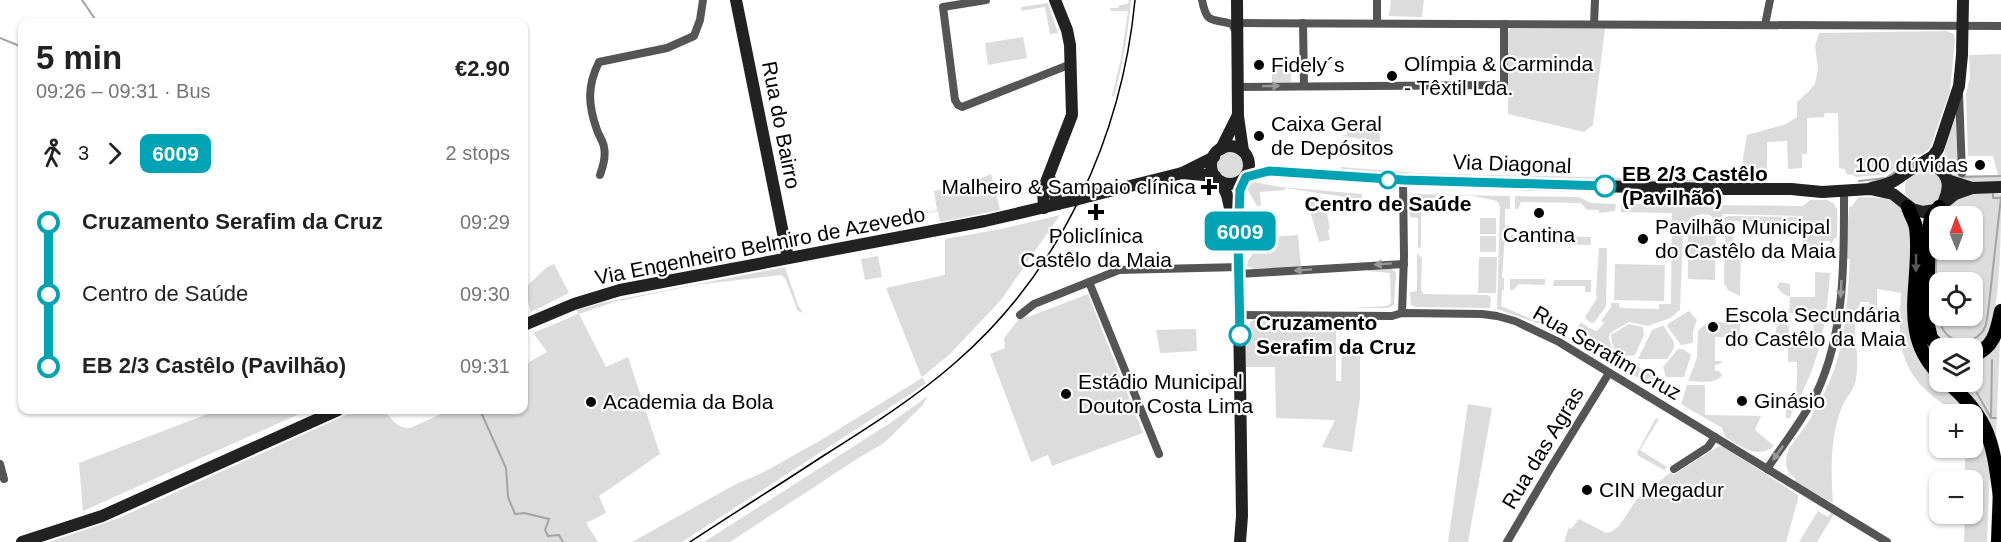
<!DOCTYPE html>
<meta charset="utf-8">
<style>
:root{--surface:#fff;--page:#f6f6f6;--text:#222;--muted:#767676}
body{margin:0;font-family:Arial,sans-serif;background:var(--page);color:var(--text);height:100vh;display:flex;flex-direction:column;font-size:22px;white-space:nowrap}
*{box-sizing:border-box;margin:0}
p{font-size:20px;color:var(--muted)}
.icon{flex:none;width:33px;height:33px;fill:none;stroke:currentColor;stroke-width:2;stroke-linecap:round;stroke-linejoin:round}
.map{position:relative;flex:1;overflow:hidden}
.details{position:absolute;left:18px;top:18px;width:510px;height:396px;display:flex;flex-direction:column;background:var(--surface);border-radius:12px;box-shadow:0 2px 4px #0004}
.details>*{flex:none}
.badge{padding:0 12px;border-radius:9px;font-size:21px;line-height:39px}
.needle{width:39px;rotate:359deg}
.tools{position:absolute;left:1929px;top:206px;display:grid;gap:12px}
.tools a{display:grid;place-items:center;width:54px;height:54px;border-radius:12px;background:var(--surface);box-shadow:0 2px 4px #0004;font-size:30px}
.map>.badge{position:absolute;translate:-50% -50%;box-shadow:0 0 0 3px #fff}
.legs{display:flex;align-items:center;gap:9px;height:66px;padding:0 18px;font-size:20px}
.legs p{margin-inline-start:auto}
.headline{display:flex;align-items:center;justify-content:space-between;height:102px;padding:0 18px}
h1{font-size:33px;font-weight:800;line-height:45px}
ul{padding:0 18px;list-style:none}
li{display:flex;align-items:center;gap:21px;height:72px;font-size:22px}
li i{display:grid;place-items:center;width:9px;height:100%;margin:0 8px;background:currentColor}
li i::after{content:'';width:15px;height:15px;margin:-8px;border:4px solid;border-radius:50%;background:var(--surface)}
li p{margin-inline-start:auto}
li:first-child i{background:linear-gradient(#0000 50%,currentColor 0)}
li:last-child i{background:linear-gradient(currentColor 50%,#0000 0)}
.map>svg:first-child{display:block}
</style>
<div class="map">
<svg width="2001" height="542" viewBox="0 0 2001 542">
<rect width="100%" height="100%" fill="#fff"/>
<g fill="#dcdcdc" fill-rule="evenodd">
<path d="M1128,0h3c-3,32 -8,65 -17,96h-2l9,-38 7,-47h-17l-1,-3h9l-1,-2 11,-3z"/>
<path d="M1391,0h33l-2,17 -33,-1z"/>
<path d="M1048,3l10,30 -8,1 -5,-27 -24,4v-4z"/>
<path d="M1510,29h95l-12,96 -9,7 -76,-18v-82z"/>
<path d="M1946,31l8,3 1,6 -5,51 -20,57 -6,5 -16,6 -21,15 -31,3 -3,-2 -7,-1 -1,-5 -6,-1 -1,-55h-13l-1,4 -17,1v36h-5v14l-14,1 -1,-28 -20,1v37l-4,4 -96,-1 -270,-7 -56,-4v-4l77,6 288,7 38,-4 -1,-18 4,-23 39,-11 11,-7v-15l12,-11 6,-7 3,-15 -3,-23 4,-13z"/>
<path d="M1023,37l4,21 -39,7 -3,-22z"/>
<path d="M2001,54v127c-13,0 -30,4 -42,-1 -27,-11 -10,-47 -3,-64l2,59h40l-5,-19h-25l-2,-62 4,-17 -1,-22z"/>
<path d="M1272,62h3v6h16v14l-19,1z"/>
<path d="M1340,128l40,5v10l-40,-8h7v-5z"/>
<circle cx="1231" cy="165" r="14"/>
<circle cx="1924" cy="188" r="19"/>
<path d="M991,174l9,36 -60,12 -2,-11 -37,7 36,-8 -3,-19 31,-6z"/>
<path d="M1255,182l25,5 82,7v4h-10l-67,-10v2l-25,2 1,14h-4l-10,-17 3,-5z"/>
<path d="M1970,193l31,1c0,36 0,115 -14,144 -3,5 -10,8 -14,12l-1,-2c-23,0 -30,1 -39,-22l1,-105 20,-21zM1940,216h32v33h-32zM1940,282h32v33h-32z"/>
<path d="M1413,194l97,2v13h-5v26l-3,43h2v12h-2l-1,16 35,15h24l7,2 -3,4 -5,-3 -22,-1 -40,-14 3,-103 -3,-5 -23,-5 -37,-1 -2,3 -12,1 -2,4v42l-1,3h-2v-30l-8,-1v-19z"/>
<path d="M1515,196l64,1 12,6 25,1 -1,7 -16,2v-3h-12l-6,-7 -60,-1 -3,7h-3z"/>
<path d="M1306,197l18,1 6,31 -2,1 2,10 -11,2z"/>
<path d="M1859,197c11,1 26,-1 36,5 31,21 5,112 19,148 7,20 24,30 39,44 7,6 13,13 19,20 -18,0 -18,-3 -33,-13 -42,-31 -41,-61 -38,-108l-24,-4v22l-9,-9h-7c-12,20 -2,46 -4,68 -1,23 -11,24 -17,42 -10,29 -9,61 -7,91l-39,-21 2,-3c-6,-4 -11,-11 -10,-19 1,-14 14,-25 21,-36 7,-12 14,-24 20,-37 19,-39 20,-85 23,-127l-4,-2 3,-51h2z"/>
<path d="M1810,200h17l6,3 4,6v27l-7,9v-4h-6v17l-12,-5 -5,1v-3l-4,-2v-33l-80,-2 -2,11 -11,-10c-13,-3 -22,2 -27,14l-3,81 -10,8 -22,8 -19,-4 -19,11 -1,5 5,18 10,2 26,16 9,1 4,9 11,9v6l-98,-58 5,-7 -5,-4 5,-8 8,6 8,3 7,-8 -3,-2 10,-14v-4h8l1,5 39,1v-5h12l1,-91 -51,-1v-8l182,2z"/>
<path d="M1060,215l-59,85 -51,54 -28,23 4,6 -11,8 -233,151h-50l104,-58 24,-10 61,-34 101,-62 -36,-90 59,-13v-36l56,-10z"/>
<path d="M1728,216l74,1 -1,15 -1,-1v-8l-66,-2 -1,25 8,1 -1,49 -12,-6 -4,-7 1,-65z"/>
<rect x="1480" y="218" width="16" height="16"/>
<path d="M1688,234h28l-1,46 -27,-1z"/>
<path d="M1298,235l3,31 -47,3 -7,-3c1,-11 11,-14 11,-28z"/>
<path d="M1511,235l35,1v7l-35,-1z"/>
<rect x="1480" y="236" width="16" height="16"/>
<path d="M1555,236l36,1v8l-37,-1z"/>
<path d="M1599,248h8l-1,58 -12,17 -5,-1 -4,-5 12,-19 -1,-6z"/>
<path d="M1417,253l5,5 -1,32 3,4 64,1 3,3 -1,10 -74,-1 -5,-2 -1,-13 7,-1z"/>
<path d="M878,256l4,21 -17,3 -4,-21z"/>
<path d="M1479,257h18l-1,36h-18z"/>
<path d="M554,264l15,29 -38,19 -7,-23 23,-22z"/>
<path d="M1615,264l50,1 -1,36 -50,-1z"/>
<path d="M785,267l13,38 5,8 -5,-2 -13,-33 -4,-3 -86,10 -81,17 -35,12 27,53 22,-10 32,97 -61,42 7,17 -20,10 12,19h-549l70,-24 238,-108h27c7,8 13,19 26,18l40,-18h74v-45l23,-13 -14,-19 45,-19 -1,-4 24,-7z"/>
<path d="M1390,267l6,6 -2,32 -6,3h-36l36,-2 3,-4 -1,-29 -22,-2v-2z"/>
<path d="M1815,272l15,1c-4,56 -11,92 -39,141v4h-5v-9c13,-12 11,-31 11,-47h-9v-23l-14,-1 3,-13 2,-2 10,3v12l24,1 1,-25 -25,-1 1,-16 -8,-4 -5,-6 3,-5 10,2v13h25z"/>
<path d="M1510,279h35v6l-26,-1 -6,6h-3z"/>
<path d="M1554,280h37v12h-6v-6h-32z"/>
<path d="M1088,294l55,139 -91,33 -4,-11 -17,7 -41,-108 15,-6 -1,-10 15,-19 1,-4 8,2z"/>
<path d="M1689,311l8,9 -4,11v12l-12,2 -14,-19 2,-3z"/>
<path d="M1256,319h44v9l16,-1v-8h20v62h5l1,-38 13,-1v9h5v47l-8,54 -30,-5 13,-27 -59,-2 -1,-51h-29v-34l2,-1 2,-10z"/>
<path d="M1713,320l15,4 12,-3v16h-25v24h7l-2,3 -5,1v6h4l3,4c-6,10 -22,6 -34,6l9,-23 1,-27 7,-7z"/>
<path d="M1629,324l14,3 1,8 -9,20c-16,3 -23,-4 -24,-20z"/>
<path d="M1662,326h2c9,17 16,16 3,33h-29l14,-29z"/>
<path d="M1196,329l1,22 -37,2 -4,-23z"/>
<path d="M2000,341l-4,94 -1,1 -41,-55h18l1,-19 14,-7z"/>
<path d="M1678,349h5l8,6 -7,22h-18l-3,-10z"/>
<path d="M1687,385h18v30l56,1 -6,14 19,16c-17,14 -33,0 -49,-9l-3,-9 -41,-24z"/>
<path d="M928,396l-6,10 -38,37 -24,14 -130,85h-26l186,-119z"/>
<path d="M1468,404l24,4 -24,134h-20z"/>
<path d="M218,410h90l-225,101 -4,-48z"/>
<path d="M1972,415l11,19 7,34 -3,74h-23l1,-29h7v-33h-7v-33h7z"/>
<path d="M1656,418l3,1 -19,31 27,17 -3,3 -25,-14 -2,-3z"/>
<path d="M1719,446l5,1 74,48v4l-12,43h-222l5,-15 2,2 8,-10 27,14 5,-1 8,-6 18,-27 34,-27 2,3z"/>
<path d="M1818,511l10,6 3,-4 3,1 -17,28h-18z"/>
</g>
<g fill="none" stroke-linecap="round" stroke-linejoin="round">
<g stroke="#a3a3a3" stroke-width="2">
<path d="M82,0l15,22"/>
<path d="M0,38l22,9"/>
<path d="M1962,177l39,-1"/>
<path d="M1859,181l27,-3 22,-15 9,-4"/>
<path d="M1993,194v4h7"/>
<path d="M1936,259c0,20 -2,46 5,66 7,20 35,22 44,2 2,-4 2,-10 3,-14l13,-116"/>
<path d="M1977,393l14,25h5"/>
<path d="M480,410l26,58 2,29 7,17 9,-1 25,6 -4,11 3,6 11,-1 4,7"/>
<path d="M1991,418l1,-58"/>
</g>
<g stroke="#dbdbdb" stroke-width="15">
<g id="primary">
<path d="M1908,207c2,7 7,14 8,21 7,52 -20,105 24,147"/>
<path d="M1939,207l-8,11 -2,11 -2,92 4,17 9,10"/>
<path d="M1972,356c22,-8 25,-25 29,-45"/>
<path d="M1946,381c44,37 47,62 54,116"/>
<path d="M1998,542l2,-52"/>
</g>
</g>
<g stroke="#555" stroke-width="8">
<path d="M986,0l-43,7 12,93 3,5 4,2 109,-43"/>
<path d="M1202,0c5,25 9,18 30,24l4,8"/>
<path d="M1237,23l764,3"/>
<path d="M1303,23l1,63"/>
<path d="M1377,23v-23"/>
<path d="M1594,24l1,-24"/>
<path d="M1765,25l5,-25"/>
<path d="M1238,87l266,-2v-61"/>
<path d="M1959,93l3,80"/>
<path d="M600,175c3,-9 6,-18 4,-28 -1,-6 -5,-11 -7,-17 -9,-25 -10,-44 2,-68l68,-14 27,-12 6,-16 3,-20"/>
<path d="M1239,274l165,-10"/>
<path d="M1089,282l70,172"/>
<path d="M1402,313l2,-57 -1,-76"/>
<path d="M1020,315l14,-11 85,-34 120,-3"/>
<path d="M1240,315l152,1 10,-3 80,1 15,2 18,5 44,21 328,200"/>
<path d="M0,464l4,15"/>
<path d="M1674,469l34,-22 7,-10"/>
<path d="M1767,469c17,-26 36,-49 50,-77 29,-62 27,-136 27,-203"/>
<path d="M1507,542l43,-73 59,-96"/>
</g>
<g stroke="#222" stroke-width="12">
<path d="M736,0l52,258"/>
<path d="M1237,0l1,116 5,35"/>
<circle cx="1230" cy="165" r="19"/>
<path d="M1221,149l16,-32"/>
<path d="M1920,164l13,-8 5,-7 21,-63 3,-31 1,-55"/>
<path d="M1182,173l32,-16"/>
<path d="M1049,177l9,27"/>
<path d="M1246,177l23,-6 134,9 110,4 204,5h74l31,3 48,-3 23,5 19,15 11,3 12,-2 20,-16 17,-6"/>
<path d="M1947,180l25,8 29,-1"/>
<path d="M1221,182l6,13 8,35"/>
<path d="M1871,188c8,-2 16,-3 23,-7 16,-10 33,-30 50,-7 6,8 4,18 0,27"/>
<path d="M1090,196l92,-23 33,3"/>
<path d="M1044,208l-1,-18 29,-75 -2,-70 -3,-15 -12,-30"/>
<path d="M524,325l50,-21 46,-14 365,-69 90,-21"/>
<path d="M22,542l80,-26 236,-106"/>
<path d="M1240,542l2,-26 -4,-275 2,-51 4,-11"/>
</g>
<use href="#primary" stroke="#000" stroke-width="14"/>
<path stroke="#000" stroke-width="1.5" d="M690,542c44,-29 89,-57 133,-86 46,-29 92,-58 133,-94 105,-91 166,-226 179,-362"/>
<path stroke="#222" stroke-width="12" d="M1075,200l15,-4"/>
</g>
<defs><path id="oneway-solid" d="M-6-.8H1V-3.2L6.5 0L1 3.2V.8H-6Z" transform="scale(1.5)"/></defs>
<g fill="#999">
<use href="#oneway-solid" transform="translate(1271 86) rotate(-1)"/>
<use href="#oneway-solid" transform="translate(1383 264) rotate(176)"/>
<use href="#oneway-solid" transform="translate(1303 270) rotate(176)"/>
<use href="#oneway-solid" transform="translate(1841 289) rotate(93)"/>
<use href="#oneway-solid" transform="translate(1778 453) rotate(125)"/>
</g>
<use fill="#595959" href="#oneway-solid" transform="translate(1916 263) rotate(91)"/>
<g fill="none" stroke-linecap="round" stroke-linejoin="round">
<g stroke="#fff" stroke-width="14">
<path id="line-1" d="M1240,335l-2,-94 2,-51 6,-13 23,-6 134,9 202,6"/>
</g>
<use href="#line-1" stroke="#00a3b4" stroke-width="9"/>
</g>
<g fill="#000" stroke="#fff" stroke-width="2">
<circle cx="1259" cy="65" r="6"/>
<circle cx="1392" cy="76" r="6"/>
<circle cx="1259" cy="136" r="6"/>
<circle cx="1980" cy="165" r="6"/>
<path d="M1206 178h6v6h6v6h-6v6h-6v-6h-6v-6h6z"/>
<path d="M1093 203h6v6h6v6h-6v6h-6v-6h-6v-6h6z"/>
<circle cx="1539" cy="213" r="6"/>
<circle cx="1643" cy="239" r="6"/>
<circle cx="1713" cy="327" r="6"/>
<circle cx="1066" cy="394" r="6"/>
<circle cx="1742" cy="401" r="6"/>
<circle cx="591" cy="402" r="6"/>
<circle cx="1587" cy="490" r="6"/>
</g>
<g fill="#fff" stroke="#00a3b4" stroke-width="3">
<circle cx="1388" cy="180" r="8"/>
<circle cx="1605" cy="186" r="10"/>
<circle cx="1240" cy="335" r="10"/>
</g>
<g text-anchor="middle" stroke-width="4.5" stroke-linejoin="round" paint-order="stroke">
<g font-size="21" fill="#000" stroke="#fff" text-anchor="start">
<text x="1404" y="71">Olímpia &amp; Carminda<tspan x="1404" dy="24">- Têxtil Lda.</tspan></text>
<text x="1271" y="72">Fidely´s</text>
<text x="1271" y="131">Caixa Geral<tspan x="1271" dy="24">de Depósitos</tspan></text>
<text x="1968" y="172" text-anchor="end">100 dúvidas</text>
<text x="1196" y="194" text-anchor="end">Malheiro &amp; Sampaio clínica</text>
<text x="1655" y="234">Pavilhão Municipal<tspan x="1655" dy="24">do Castêlo da Maia</tspan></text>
<text x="1539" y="242" text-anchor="middle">Cantina</text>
<text x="1096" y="243" text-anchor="middle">Policlínica<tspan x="1096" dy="24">Castêlo da Maia</tspan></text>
<text x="1725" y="322">Escola Secundária<tspan x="1725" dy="24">do Castêlo da Maia</tspan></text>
<text x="1078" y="389">Estádio Municipal<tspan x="1078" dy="24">Doutor Costa Lima</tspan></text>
<text x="1754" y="408">Ginásio</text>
<text x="603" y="409">Academia da Bola</text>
<text x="1599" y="497">CIN Megadur</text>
</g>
<g font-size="21" fill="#000" stroke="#fff">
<text transform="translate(781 125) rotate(79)" y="7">Rua do Bairro</text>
<text transform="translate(1512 164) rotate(2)" y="7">Via Diagonal</text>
<text transform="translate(760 246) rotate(-11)" y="7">Via Engenheiro Belmiro de Azevedo</text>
<text transform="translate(1607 353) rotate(30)" y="7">Rua Serafim Cruz</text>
<text transform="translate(1543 448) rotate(-59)" y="7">Rua das Agras</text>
</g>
<g font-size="21" font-weight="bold" fill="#000" stroke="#fff" text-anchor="start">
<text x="1622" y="181">EB 2/3 Castêlo<tspan x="1622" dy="24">(Pavilhão)</tspan></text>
<text x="1388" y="211" text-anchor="middle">Centro de Saúde</text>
<text x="1256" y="330">Cruzamento<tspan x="1256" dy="24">Serafim da Cruz</tspan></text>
</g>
</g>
</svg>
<div class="tools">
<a><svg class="needle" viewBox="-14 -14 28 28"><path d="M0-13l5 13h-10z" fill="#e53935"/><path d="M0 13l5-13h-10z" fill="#767676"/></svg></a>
<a><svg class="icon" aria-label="locate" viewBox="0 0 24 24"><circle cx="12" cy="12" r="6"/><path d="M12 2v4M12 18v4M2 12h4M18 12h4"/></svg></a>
<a><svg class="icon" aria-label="layers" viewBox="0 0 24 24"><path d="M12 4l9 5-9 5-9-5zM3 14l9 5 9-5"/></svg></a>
<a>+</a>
<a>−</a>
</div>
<b class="badge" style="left:1240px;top:231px;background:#00a3b4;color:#fff">6009</b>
<section class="details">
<div class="headline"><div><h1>5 min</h1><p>09:26 – 09:31 · Bus</p></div><b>€2.90</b></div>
<div class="legs"><svg class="icon" aria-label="walk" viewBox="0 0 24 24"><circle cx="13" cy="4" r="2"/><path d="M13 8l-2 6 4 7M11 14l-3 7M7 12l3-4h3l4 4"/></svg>3<svg class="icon" aria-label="forward" viewBox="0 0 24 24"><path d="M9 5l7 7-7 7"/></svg><b class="badge" style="background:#00a3b4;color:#fff">6009</b><p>2 stops</p></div>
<ul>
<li><i style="color:#00a3b4"></i><b>Cruzamento Serafim da Cruz</b><p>09:29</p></li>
<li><i style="color:#00a3b4"></i><span>Centro de Saúde</span><p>09:30</p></li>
<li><i style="color:#00a3b4"></i><b>EB 2/3 Castêlo (Pavilhão)</b><p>09:31</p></li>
</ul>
</section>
</div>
